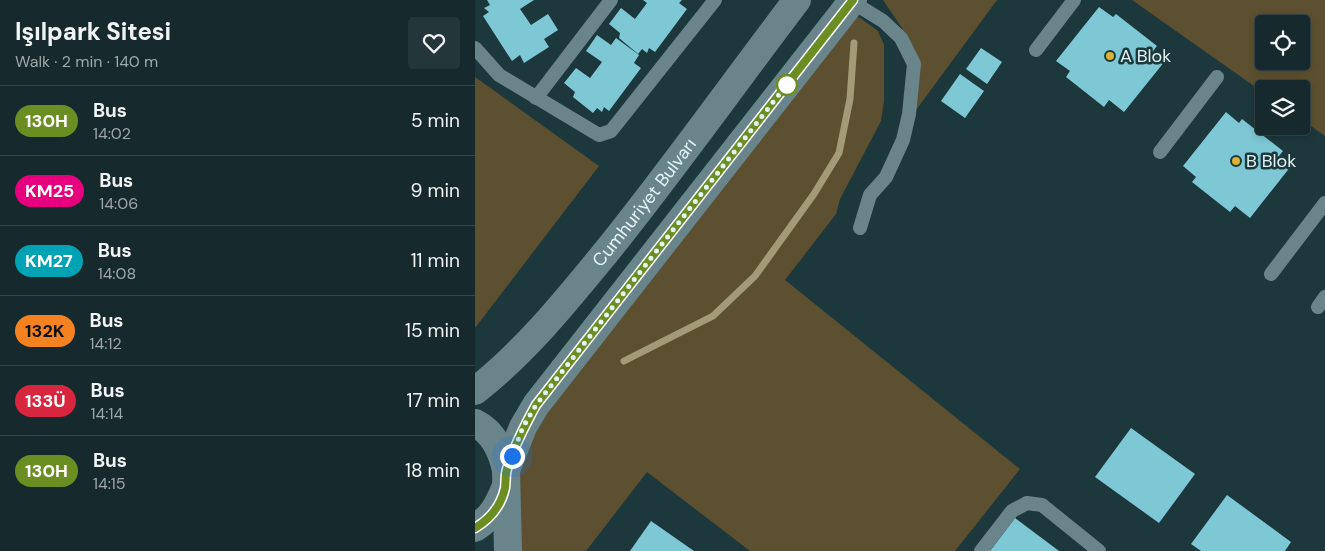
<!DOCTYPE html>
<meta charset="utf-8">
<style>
:root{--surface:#162a2e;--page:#23363a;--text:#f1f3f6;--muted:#9ea7aa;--line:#35464a}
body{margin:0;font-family:"DM Sans",sans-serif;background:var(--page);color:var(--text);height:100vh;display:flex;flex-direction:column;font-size:19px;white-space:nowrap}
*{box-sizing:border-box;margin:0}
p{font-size:16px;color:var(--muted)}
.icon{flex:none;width:28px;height:28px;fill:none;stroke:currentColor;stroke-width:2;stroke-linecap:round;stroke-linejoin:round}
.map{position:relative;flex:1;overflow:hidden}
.side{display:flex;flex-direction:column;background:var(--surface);width:475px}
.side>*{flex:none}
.badge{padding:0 10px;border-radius:16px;font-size:18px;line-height:32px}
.buttons{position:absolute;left:780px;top:15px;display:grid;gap:10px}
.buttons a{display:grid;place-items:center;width:55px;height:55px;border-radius:5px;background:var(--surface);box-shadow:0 2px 8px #0003,0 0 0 1px var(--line);font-size:25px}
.you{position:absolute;width:25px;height:25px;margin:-12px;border:4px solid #fff;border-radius:50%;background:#1a73e8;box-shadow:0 0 0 8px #1a73e833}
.map>.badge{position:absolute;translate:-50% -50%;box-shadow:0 0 0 2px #fff}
.round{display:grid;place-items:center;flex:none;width:52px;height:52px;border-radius:5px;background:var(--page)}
.head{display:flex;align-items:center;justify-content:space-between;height:85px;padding:0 15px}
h1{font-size:24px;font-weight:700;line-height:38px}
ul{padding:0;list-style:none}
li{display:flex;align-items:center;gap:15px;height:70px;padding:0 15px;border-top:1px solid var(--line)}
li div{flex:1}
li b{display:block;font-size:19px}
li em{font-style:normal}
li .badge{min-width:55px;font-weight:700;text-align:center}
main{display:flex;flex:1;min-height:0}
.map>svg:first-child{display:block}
</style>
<main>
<section class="side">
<div class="head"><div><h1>Işılpark Sitesi</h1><p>Walk · 2 min · 140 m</p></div><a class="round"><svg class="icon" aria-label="heart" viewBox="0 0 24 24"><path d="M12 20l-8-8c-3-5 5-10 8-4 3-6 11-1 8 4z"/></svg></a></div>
<ul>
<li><span class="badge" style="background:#6b8e23;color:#fff">130H</span><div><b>Bus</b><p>14:02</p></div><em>5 min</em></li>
<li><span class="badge" style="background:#e6007e;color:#fff">KM25</span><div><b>Bus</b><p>14:06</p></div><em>9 min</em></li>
<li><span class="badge" style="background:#00a3b4;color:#fff">KM27</span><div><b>Bus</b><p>14:08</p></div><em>11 min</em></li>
<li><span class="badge" style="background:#f58220;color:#111">132K</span><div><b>Bus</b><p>14:12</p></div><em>15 min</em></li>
<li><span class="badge" style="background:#d7263d;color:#fff">133Ü</span><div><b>Bus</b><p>14:14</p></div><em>17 min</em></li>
<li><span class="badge" style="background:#6b8e23;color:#fff">130H</span><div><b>Bus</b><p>14:15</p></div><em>18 min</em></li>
</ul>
</section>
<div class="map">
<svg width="850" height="551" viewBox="0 0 850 551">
<rect width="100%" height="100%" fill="#1d383d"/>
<g fill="#5c5030" fill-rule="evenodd">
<path d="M408,0h114l-92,125 3,-81 -6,-16z"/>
<path d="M657,0h193v136l-24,-17v-30h-37v4zM789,24h37v37h-37z"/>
<path d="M374,14l11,4 18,13 6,14v56l-3,20 -41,78 -4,15 -51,66 235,189 -65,82h-205l-103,-79 -61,79h-70l-3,-43 9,-55 17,-35z"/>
<path d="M0,77l124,89 -124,162z"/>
</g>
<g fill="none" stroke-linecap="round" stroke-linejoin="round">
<path stroke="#a39a77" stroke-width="7" d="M149,361l89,-45 42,-40 59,-82 25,-41 11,-54 4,-56"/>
</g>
<g fill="#7ec7d5">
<path d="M12,0h47l-14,9 11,16 17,-11 10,16 -14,9 5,8 -25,16 -4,-8 -8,6 -29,-45 6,-4 -5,-4 6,-3z"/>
<path d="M168,0h39l-3,3 8,6 -32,43 -6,-4 -2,5 -5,-4 -4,5 -19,-16 1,-5 -11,-9 12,-16 14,11 12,-16z"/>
<path d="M624,7l14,10 3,-3 41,32 -4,5 12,10 -41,51 -15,-12 -5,7 -38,-30 4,-6 -14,-10z"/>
<path d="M122,35l14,10 5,-7 23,17 -5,8 7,5 -32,43 -5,-4 -2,5 -5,-4 -4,5 -20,-16 2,-5 -11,-9 12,-15 14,10 12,-16 -16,-11z"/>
<path d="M506,48l21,14 -15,22 -21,-15z"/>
<path d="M485,74l24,17 -19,27 -24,-17z"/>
<path d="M751,112l13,11 3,-4 41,32 -4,5 12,10 -41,52 -15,-12 -5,6 -38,-30 4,-5 -13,-11z"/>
<path d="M656,428l64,46 -36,49 -64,-46z"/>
<path d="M752,495l64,47 -6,9h-84l-10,-7z"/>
<path d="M540,518l44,33h-69z"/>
<path d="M176,521l43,30h-64z"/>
</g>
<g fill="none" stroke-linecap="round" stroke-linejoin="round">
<g stroke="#69858b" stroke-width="14">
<path d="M374,0l34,21 18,17 13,26 -5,50 -6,26 -17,37 -16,18 -10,33"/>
<path d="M0,48l24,27 100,60 12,-4 104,-131"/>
<path d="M561,50l38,-50"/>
<path d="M61,98l75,-98"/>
<path d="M685,152l57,-75"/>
<path d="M796,274l54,-71"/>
<path d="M843,307l7,-10"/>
<path d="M506,551l31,-40 15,-8 15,2 57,46"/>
</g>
<g stroke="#69858b" stroke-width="28">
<path id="s1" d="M0,391c51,-40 91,-90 132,-140 66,-82 126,-167 190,-251"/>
<path d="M0,423c19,9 27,29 31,47"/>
<path d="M0,528c16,-10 23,-22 30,-40"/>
<path d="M33,551l-2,-81 17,-43 13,-22 317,-405"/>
</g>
</g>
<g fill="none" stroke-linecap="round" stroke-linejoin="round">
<g stroke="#fff" stroke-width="11">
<path id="line" d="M0,528c15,-9 26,-22 30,-40 1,-6 0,-13 2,-19 7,-23 18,-44 29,-64l317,-405"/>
</g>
<use href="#line" stroke="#6b8e23" stroke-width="8"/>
<path stroke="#e3f3f6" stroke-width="5" stroke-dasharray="0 9" d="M37,456l11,-29 13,-22 256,-327 -5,7"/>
</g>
<g fill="#dbb233" stroke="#1d383d" stroke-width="2">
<circle cx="635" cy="56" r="5"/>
<circle cx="761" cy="161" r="5"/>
</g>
<circle fill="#fff" stroke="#6b8e23" stroke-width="2.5" cx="312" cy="85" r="10"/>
<g text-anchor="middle" stroke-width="5" stroke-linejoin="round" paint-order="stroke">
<g font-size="18" fill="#e3f3f6" stroke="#1d383d" text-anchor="start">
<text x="645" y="62">A Blok</text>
<text x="771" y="167">B Blok</text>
</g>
<g font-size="18" fill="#e3f3f6" stroke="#1d383d">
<text dy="6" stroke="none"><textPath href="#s1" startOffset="254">Cumhuriyet Bulvarı</textPath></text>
</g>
</g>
</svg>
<div class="buttons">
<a><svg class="icon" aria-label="locate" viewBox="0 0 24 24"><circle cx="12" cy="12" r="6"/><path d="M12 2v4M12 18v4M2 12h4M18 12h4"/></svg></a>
<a><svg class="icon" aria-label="layers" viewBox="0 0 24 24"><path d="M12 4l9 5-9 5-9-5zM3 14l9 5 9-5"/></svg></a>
</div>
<div class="you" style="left:37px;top:456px"></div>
</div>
</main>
